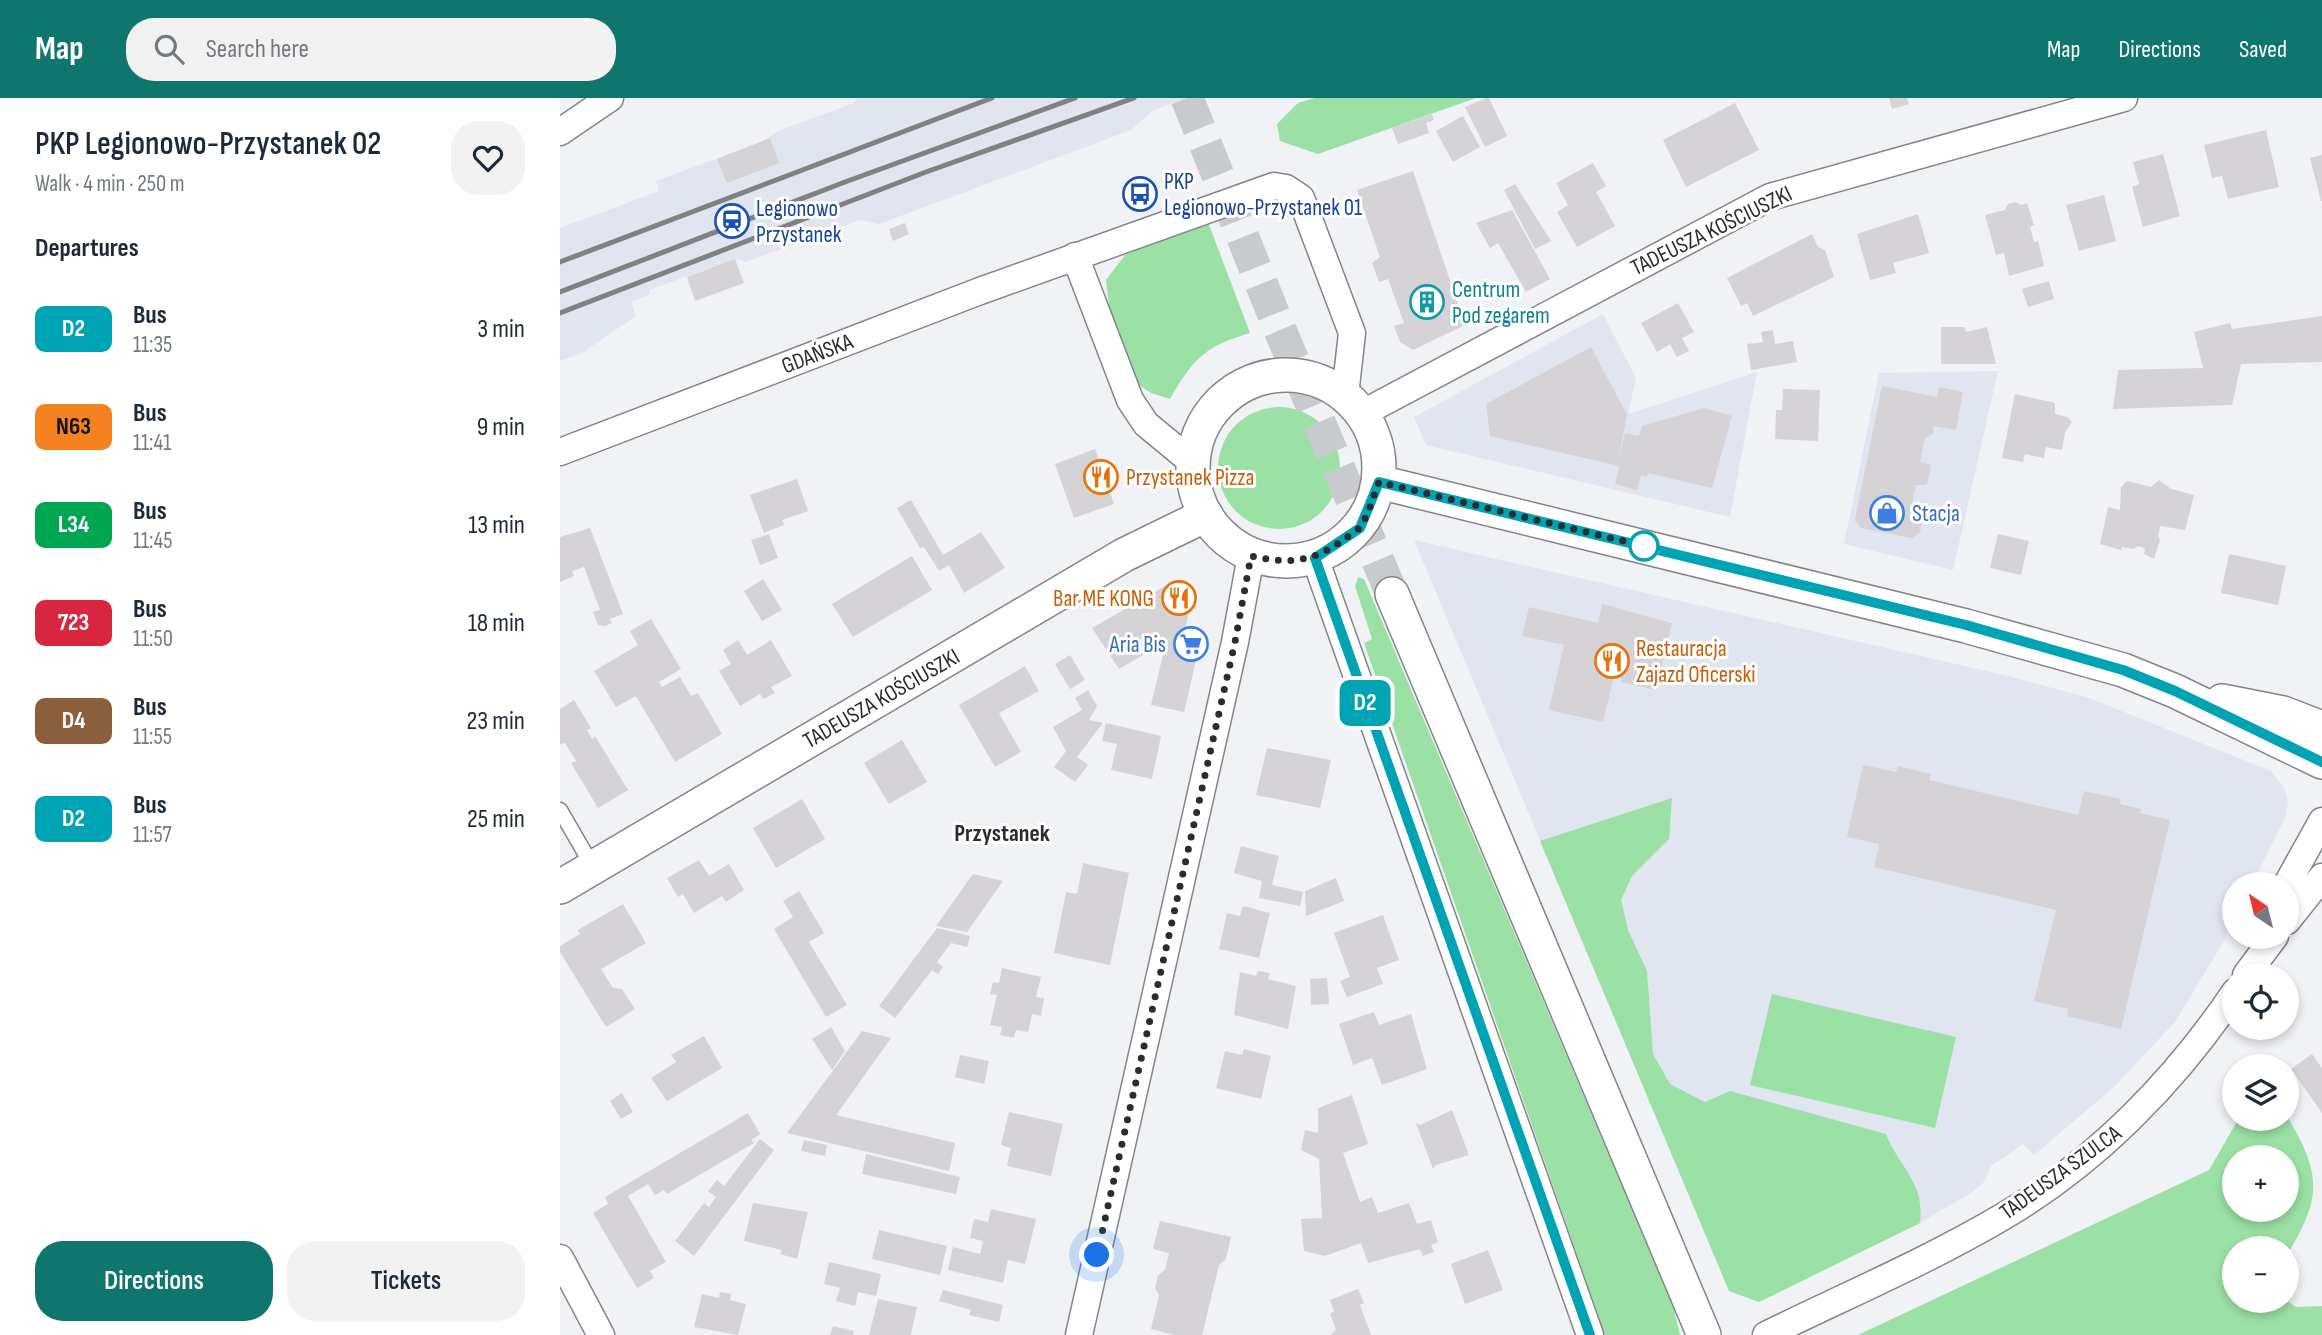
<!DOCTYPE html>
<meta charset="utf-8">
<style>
:root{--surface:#fff;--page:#f2f2f3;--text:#1f2937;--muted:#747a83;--accent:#0f766e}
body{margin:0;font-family:"Sofia Sans Condensed",sans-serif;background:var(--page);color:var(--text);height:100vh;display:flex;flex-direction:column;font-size:26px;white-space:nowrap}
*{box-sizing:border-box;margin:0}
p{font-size:23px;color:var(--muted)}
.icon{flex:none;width:38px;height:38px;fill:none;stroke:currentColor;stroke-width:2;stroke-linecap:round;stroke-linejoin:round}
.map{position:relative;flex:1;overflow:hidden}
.panel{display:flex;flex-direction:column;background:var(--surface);width:560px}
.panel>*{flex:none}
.badge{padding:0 14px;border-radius:10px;font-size:24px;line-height:46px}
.needle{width:46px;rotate:325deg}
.tools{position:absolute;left:1662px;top:774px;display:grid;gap:14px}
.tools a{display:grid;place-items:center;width:77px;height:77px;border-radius:50%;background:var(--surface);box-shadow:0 4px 10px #0003;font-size:35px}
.you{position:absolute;width:35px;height:35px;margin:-18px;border:5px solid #fff;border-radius:50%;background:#1a73e8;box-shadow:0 0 0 10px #1a73e833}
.map>.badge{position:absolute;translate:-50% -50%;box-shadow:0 0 0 4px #fff}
h2{padding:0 35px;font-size:26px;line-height:63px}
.round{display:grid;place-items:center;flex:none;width:74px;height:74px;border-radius:28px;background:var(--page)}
.summary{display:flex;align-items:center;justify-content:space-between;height:119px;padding:0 35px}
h1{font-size:33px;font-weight:600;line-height:52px}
.primary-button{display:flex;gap:14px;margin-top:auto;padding:14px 35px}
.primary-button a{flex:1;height:80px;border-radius:28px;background:var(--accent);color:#fff;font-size:28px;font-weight:600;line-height:80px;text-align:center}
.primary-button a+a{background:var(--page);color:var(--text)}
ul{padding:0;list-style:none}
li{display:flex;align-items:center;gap:21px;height:98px;padding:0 35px}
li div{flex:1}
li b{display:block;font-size:26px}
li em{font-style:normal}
li .badge{min-width:77px;font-weight:700;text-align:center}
header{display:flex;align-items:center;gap:42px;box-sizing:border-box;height:98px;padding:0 35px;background:var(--accent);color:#fff}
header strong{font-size:33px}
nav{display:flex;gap:38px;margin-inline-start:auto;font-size:24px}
.search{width:490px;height:63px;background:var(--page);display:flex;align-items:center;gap:18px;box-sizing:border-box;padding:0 24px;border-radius:28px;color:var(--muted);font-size:26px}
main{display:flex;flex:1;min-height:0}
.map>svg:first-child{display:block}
</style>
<header>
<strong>Map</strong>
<div class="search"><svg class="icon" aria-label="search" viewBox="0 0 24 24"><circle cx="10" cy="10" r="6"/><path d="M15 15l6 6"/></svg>Search here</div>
<nav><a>Map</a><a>Directions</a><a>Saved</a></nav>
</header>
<main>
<section class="panel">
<div class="summary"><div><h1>PKP Legionowo-Przystanek 02</h1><p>Walk · 4 min · 250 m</p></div><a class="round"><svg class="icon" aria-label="heart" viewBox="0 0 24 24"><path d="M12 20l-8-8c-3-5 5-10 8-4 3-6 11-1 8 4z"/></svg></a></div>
<h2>Departures</h2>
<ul>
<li><span class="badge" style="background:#00a3b4;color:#fff">D2</span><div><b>Bus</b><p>11:35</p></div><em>3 min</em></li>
<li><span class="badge" style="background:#f58220;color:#111">N63</span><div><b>Bus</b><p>11:41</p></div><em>9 min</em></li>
<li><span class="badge" style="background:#00a651;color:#fff">L34</span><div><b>Bus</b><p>11:45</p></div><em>13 min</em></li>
<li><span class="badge" style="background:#d7263d;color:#fff">723</span><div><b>Bus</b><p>11:50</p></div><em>18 min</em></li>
<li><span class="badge" style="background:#8b5e3c;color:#fff">D4</span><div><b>Bus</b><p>11:55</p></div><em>23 min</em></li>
<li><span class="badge" style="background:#00a3b4;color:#fff">D2</span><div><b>Bus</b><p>11:57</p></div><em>25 min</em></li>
</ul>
<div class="primary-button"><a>Directions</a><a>Tickets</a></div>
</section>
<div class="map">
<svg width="1762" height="1237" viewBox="0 0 1762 1237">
<rect width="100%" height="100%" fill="#f0f2f6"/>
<g fill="#e0e5f0">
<path d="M297,0h330l-33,12 -23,20 -252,94 -19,-4 -114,42 -11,-3 -86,31 1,4 -19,8 5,14 -54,37 -22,8v-133l99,-37 -3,-10 108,-40 14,-10 76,-28z"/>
<path d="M1043,216l33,64 -8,36 129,-42 -27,145 -304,-72 -12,-28z"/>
<path d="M1438,273l-45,199 -109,-26 35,-171z"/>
<path d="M854,442l590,135 85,23 182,73 13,17 4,12 -2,16 -34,68h-17v33l-10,22 -50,83 -61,65 -80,68 -11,-11 -32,22 -7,16 -12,10 -52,31 -161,79 -30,-11z"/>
</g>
<g fill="#9be1a5" fill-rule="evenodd">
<path d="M755,0h161l-158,56 -38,-13 -3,-17 21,-21z"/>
<path d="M648,124l42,111c-45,13 -57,26 -80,66l-19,-6 -12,-8 -29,-71 -4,-34 19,-25z"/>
<circle cx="719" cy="370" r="61"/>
<path d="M798,479l6,2 309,727 7,29h-75l-241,-692 8,-4 -17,-53z"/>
<path d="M1112,700l-3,41 -37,37 -11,24 7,30 19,41 6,83 17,30 35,18 25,-11 156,43c14,35 39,48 34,89l-161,79 -30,-11 -189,-450z"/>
<path d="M1212,896l184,43 -21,91 -185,-43z"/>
<path d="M1727,1018c35,59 35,81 0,139v-7h-52v52h51l10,7 26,-1v29h-464l351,-165 30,-52zM1675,1059h52v52h-52z"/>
</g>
<g fill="#d6d3d6">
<path d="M926,0h3l18,38 -22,11 -20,-40z"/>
<path d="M1329,0h18l2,6 -17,5z"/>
<path d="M1175,5l24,47 -73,37 -23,-47z"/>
<path d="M872,16l2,6 -8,3 3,10 -31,11 -6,-16z"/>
<path d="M903,18l17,31 -27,15 -17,-31z"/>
<path d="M1706,32l13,57 -51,12 -6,-23 -10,2 -8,-33z"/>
<path d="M210,40l9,25 -52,20 -10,-24z"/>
<path d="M1603,56l17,62 -37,11 -11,-40 7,-3 -6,-22z"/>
<path d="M1762,57v46h-1l-11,-43z"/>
<path d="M1033,65l13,23 -10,6 19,34 -38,21 -20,-35 11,-7 -12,-22z"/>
<path d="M853,73l52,154 -52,25 -13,-8 -6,-16 10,-3 -16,-44 -9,3 -7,-19 8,-6 -23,-67z"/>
<path d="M955,86l36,57 -16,8 -31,-59z"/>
<path d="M1544,97l12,46 -37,10 -13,-46z"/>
<path d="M1456,104l5,3 6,-2 7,22 -4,2 4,15 4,-1 6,25 -35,10 -5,-23 -8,2 -11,-40 20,-5 3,-6z"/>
<path d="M952,112l38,69 -24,13 -28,-49 -8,5 -14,-25z"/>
<path d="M1358,116l11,39 -36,10 3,10 -26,7 -13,-46z"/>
<path d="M345,125l4,11 -16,7 -4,-12z"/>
<path d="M1252,136l6,13 7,3 9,27 -81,39 -6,-13 -6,3 -14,-28z"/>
<path d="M175,161l9,24 -49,18 -8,-24z"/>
<path d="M1489,183l5,18 -26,8 -6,-18z"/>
<path d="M1118,205l16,29 -12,6 7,13 -12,6 -7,-13 -13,8 -16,-29z"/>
<path d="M1762,218v46l-81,2 -9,41 -119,4 5,-39 85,-2 -9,-36 36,-9 2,6z"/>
<path d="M1381,229h23l2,5 21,-5 9,37h-55z"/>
<path d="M1213,232l2,14 18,-3 4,21 -46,8 -4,-26 16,-2 -2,-10z"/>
<path d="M1031,249l36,68 -9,49 7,-31 14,3 3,-10 62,-18 28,8 -20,72 -64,-15 -1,4 -6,-2 -4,15 -22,-6 4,-18 -129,-30 -4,-32z"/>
<path d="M1322,288l55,11 2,-10 24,5 -7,38 -22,-4 -1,8 -8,4 -5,24 11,3 -4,20h-11l-4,19 7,1 5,9 -4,18 -8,6 -51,-10 -6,-8z"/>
<path d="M1223,291l37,1 -2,51 -43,-2 1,-29h6z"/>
<path d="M1455,296l40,9v11l12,3 5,5 -7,10 -3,18 -16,-3 -2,11 -19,-4 -2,8 -21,-4z"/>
<path d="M535,351l19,55 -40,14 -19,-54z"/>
<path d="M237,381l11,32 -26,9 2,5 -20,8 -14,-38z"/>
<path d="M1599,382l12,9 23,6 -9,35 -25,-4 -2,10 2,4 -6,19 -10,-5 1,-6 -7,-2 -4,3 -12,-2 -1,3 -21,-6 8,-37 12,3 1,-23 6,-6 24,6z"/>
<path d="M351,402l32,55 38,-23 24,36 -41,25 -15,-28 -10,6 -15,-24 -4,1 -23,-40z"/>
<path d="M30,430l33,86 -13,5 2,4 -7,3 -7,-1 -5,-13 7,-2 -16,-43 -12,4 2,5 -14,6v-45z"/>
<path d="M209,436l9,24 -18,7 -9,-25z"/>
<path d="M1438,436l31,7 -8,34 -31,-7z"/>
<path d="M1669,456l57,12 -8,39 -57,-12z"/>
<path d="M352,458l20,34 -79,47 -21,-33z"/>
<path d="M203,481l19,31 -20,11 -18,-30z"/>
<path d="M605,488l25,21 -5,23 15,13 -16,69 -33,-7 15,-63 -47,27 -27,-41z"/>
<path d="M1042,506l70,19 -16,67 -35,-8v-4l-7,-2 -11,46 -54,-12 15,-65 -42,-9 7,-29 69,16z"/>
<path d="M91,521l30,50 -22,13 3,5 18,-10 11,19 7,-3 24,41 -47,28 -39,-66 -20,11 -22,-36 44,-26 -8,-14z"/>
<path d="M178,542l9,15 24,-15 21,36 -21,11 4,6 -12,6 -3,-5 -20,12 -21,-35 12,-7 -8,-14z"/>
<path d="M510,557l15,25 -15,9 -15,-25z"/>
<path d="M465,568l14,25 -40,22 22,39 -26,15 -36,-62z"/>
<path d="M528,592l9,16 -8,14 14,3 -26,34 11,8 -13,17 -21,-15 12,-16 -13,-24 29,-17 -7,-12z"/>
<path d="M14,602l17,28 -4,2 5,9 3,-3 33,54 -30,18 -27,-45 5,-2 -11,-18 -5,1v-35z"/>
<path d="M546,625l55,13 -9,43 -41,-9 6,-26 -15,-3z"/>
<path d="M342,642l25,42 -38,22 -25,-41z"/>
<path d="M707,650l64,12 -11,48 -64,-13z"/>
<path d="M1303,667l33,7 2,-6 33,8 -2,6 149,35 6,-24 37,8 -1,5 21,5 -1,4 30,7 -49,209 -54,-13 1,-7 -34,-8 22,-91 -182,-43 5,-23 -32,-7z"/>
<path d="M242,701l23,40 -49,29 -23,-40z"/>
<path d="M681,748l38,10 -7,29 31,7 -3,14 -41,-8 3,-17 -28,-8z"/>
<path d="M139,762l10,16 20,-12 15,26 -18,12 -4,-6 -28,17 -11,-19 -5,3 -11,-19z"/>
<path d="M523,765l46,10 -19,92 -56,-12 12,-61 11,2z"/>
<path d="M413,776l30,7 -36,51 -31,-6z"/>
<path d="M776,780l8,23 -38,15 -1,-25z"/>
<path d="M239,793l25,42 -15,9 38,63 -21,12 -52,-88 19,-12 -10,-16z"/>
<path d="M63,806l23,39 -45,26 12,19 9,1 13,20 -29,18 -46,-75v-6l20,-12 -2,-4z"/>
<path d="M683,808l27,7 -11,45 -40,-9 8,-36 13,3z"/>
<path d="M823,817l16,45 -22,8 6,16 -36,13 -7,-16 10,-4 -16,-44z"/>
<path d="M377,830l33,8 -3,11 -16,-4 -14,19 6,5 -5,7 -6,-4 -37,48 -16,-12z"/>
<path d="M442,870l39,9 -5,20 8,1 -3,18 -9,-2 -4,18 -12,-2 -2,8 -14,-3 2,-8 -12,-2 7,-30 -7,-1 3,-12 6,1z"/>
<path d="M698,873l12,2 -2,6 28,7 -8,43 -54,-14 6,-43 16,4z"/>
<path d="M767,880l2,26 -18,1 -1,-26z"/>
<path d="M814,914l5,13 32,-11 16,55 -45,16 -10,-27 -19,7 -14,-41z"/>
<path d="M271,929l14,24 -13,19 -20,-31z"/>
<path d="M302,933l29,7 -55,77 119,28 -6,28 -162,-38z"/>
<path d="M144,938l18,32 -55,33 -16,-23 25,-16 -5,-7z"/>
<path d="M684,951l27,7 -10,43 -45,-11 9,-37 17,4z"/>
<path d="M1752,956l10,14v45l-31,-44z"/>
<path d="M400,957l29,6 -5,23 -29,-7z"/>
<path d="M62,995l11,19 -12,7 -11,-18z"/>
<path d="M792,997l16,49 -25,9 17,49 12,-5 6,16 31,-10 8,21 14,-4 7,22 -7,3 3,7 -11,4 -3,-7 -52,14 -7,-20 -36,13 -21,-5 -3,-32 21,-1 -3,-59 -18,-9 4,-20 13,3v-25z"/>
<path d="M892,1012l17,45 -33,10 -3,4 -17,-46 4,2z"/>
<path d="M449,1014l54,12 -12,52 -44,-10 4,-18 -10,-3z"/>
<path d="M188,1015l12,21 -9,6 3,3 -87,51 -3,-4 -9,5 -7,-11 -20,12 38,66 -16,9 4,7 -17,10 -44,-75 15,-9 -3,-7z"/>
<path d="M200,1041l14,11 -80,106 -19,-15 29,-38 5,4 7,-10 -8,-6 9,-11 7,6z"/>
<path d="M244,1042l23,5 -2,11 -24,-5z"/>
<path d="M306,1056l94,23 -4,17 -94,-20z"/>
<path d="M193,1105l55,9 -11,47 -17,-5 2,-4 -38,-9z"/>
<path d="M431,1111l45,10 -11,45 -17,-4 -5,23 -55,-13 5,-23 27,7 3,-13 -13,-3 4,-19 14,3z"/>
<path d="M600,1123l71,16 -5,22 -7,6 -17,70h-28l-23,-6 8,-34 -4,-7 3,-13 7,-5 4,-17 -16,-4z"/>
<path d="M319,1132l68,16 -7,29 -68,-16z"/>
<path d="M928,1152l15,40 -38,14 -14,-40z"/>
<path d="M269,1164l52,12 -5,22 -18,-4 -3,14 -19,-5 4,-13 -16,-4z"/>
<path d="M798,1191l6,14 -4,2 11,30h-41l6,-5 -6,-16 4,-3 -4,-11z"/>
<path d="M383,1192l60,15 -4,17 -30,-7 2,-5 -32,-9z"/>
<path d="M160,1194l11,2 -1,6 16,4 -8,31 -44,-8 8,-33 17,4z"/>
<path d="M318,1201l39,8 -6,28h-42z"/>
<path d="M273,1228l21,5 -1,4h-23z"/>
</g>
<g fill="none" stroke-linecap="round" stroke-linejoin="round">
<path stroke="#c9cace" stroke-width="33" stroke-dasharray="33 17" stroke-linecap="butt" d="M627,0l93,232 112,264"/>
<g stroke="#838588" stroke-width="17">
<path id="service" d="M0,712l33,57"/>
</g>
<g stroke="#838588" stroke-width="29">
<g id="minor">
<path d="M0,34l50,-34"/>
<path d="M515,158l55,144 16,24 46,38"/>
<path d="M803,315l407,-216 354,-99"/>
<path d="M0,354l420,-161 294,-105 12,2 15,10 51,135 -7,62"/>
<path d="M755,460l275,777"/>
<path d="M1727,786l35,-63"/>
<path d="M1727,823l35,-44"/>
<path d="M1686,877l29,-39"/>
<path d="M0,1160l41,77"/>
<path d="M519,1237l156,-693 16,-86"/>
<path d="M1206,1237c79,-39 162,-74 238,-119 93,-55 171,-135 231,-224"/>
</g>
</g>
<g stroke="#838588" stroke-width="36">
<g id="tertiary">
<circle cx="726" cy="370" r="93"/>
<path d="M819,384l587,144 157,44 52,21 147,71"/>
<path d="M832,496l312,741"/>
<path d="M1662,603l61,12 39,15"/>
<path d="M0,789l564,-332 82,-40"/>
</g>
</g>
<use href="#service" stroke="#fff" stroke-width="14"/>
<use href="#minor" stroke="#fff" stroke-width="26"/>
<use href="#tertiary" stroke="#fff" stroke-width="33"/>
<g stroke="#7f8183" stroke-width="5">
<path d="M0,164l432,-164"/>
<path d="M0,194l285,-110 230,-84"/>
<path d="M0,215l366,-141 208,-74"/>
</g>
</g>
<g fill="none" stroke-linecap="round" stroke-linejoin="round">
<g stroke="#fff" stroke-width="16">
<path id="line" d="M1030,1237l-275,-777 45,-30 19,-46 587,143 157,45 52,21 147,71"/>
</g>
<use href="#line" stroke="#00a3b4" stroke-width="10"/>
<path stroke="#2b2c2d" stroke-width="7" stroke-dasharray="0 12.6" d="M537,1157l138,-613 16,-86c36,8 61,7 92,-16 5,-4 13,-8 17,-13 9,-12 13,-31 19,-45l265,64"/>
</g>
<defs>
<g id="bus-ring" transform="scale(1.75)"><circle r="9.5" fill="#fff" stroke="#1a4fb4" stroke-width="1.5"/><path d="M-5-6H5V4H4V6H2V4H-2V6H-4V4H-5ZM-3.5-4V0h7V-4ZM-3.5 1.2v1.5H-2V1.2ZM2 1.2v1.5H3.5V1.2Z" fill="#1a4fb4"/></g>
<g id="station-ring" transform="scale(1.75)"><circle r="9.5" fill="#fff" stroke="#1a4fb4" stroke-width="1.5"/><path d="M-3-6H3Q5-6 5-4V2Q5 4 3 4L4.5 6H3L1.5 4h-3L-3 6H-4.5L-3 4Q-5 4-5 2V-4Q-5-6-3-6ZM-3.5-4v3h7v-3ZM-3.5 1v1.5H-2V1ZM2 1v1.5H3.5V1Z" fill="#1a4fb4"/></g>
<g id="building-ring" transform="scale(1.75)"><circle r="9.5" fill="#fff" stroke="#0f9aa8" stroke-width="1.5"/><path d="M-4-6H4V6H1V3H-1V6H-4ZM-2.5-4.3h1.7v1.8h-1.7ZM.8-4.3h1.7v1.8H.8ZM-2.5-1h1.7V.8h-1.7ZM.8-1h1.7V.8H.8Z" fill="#0f9aa8"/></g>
<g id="restaurant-ring" transform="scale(1.75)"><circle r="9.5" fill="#fff" stroke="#e8710a" stroke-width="1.5"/><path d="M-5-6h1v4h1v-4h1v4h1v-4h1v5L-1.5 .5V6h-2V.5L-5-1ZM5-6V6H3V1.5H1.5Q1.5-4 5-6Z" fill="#e8710a"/></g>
<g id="shop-ring" transform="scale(1.75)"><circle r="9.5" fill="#fff" stroke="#3f7fe0" stroke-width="1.5"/><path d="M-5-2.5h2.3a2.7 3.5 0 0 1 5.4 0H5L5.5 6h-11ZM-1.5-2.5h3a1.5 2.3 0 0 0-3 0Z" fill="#3f7fe0"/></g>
<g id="supermarket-ring" transform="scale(1.75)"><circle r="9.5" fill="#fff" stroke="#3f7fe0" stroke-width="1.5"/><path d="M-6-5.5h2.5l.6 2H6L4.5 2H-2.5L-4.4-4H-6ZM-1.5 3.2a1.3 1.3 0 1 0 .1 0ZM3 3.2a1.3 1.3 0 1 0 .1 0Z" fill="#3f7fe0"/></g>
</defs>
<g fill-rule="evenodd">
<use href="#bus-ring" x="580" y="96"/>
<use href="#station-ring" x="172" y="123"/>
<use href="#building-ring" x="867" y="204"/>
<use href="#restaurant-ring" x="541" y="379"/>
<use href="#shop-ring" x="1327" y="415"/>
<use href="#restaurant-ring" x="619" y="500"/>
<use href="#supermarket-ring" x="631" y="546"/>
<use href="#restaurant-ring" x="1052" y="563"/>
</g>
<circle fill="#fff" stroke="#00a3b4" stroke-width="3.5" cx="1084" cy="448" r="14"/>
<g text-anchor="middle" stroke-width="6" stroke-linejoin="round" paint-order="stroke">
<g font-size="23" fill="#164399" stroke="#fff" text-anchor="start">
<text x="604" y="91">PKP<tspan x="604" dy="26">Legionowo-Przystanek 01</tspan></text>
<text x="196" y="118">Legionowo<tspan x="196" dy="26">Przystanek</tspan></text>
</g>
<g font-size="23" fill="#2b2c2d" stroke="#fff">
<text transform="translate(1151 132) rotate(-26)" y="8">TADEUSZA KOŚCIUSZKI</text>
<text transform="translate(257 255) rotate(-21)" y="8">GDAŃSKA</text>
<text transform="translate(321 600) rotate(-30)" y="8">TADEUSZA KOŚCIUSZKI</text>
<text transform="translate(1500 1074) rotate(-36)" y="8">TADEUSZA SZULCA</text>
</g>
<g font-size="23" fill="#0d838f" stroke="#fff" text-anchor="start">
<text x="892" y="199">Centrum<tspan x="892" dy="26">Pod zegarem</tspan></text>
</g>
<g font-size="23" fill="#c56008" stroke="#fff" text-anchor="start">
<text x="566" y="387">Przystanek Pizza</text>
<text x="594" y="508" text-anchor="end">Bar ME KONG</text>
<text x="1076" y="558">Restauracja<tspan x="1076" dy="26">Zajazd Oficerski</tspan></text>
</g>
<g font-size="23" fill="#366cbe" stroke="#fff" text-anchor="start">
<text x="1352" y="423">Stacja</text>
<text x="606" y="554" text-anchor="end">Aria Bis</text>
</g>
<g font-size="24" font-weight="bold" fill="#2b2c2d" stroke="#fff">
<text x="442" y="743">Przystanek</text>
</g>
</g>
</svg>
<div class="tools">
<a><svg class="needle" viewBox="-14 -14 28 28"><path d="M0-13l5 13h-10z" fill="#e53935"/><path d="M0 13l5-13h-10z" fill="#747a83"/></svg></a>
<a><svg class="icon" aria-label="locate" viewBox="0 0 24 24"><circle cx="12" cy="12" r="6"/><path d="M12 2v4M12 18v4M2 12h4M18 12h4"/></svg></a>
<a><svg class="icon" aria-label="layers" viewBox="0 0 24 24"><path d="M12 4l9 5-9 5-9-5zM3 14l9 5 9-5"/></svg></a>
<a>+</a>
<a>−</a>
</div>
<div class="you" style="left:537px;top:1157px"></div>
<b class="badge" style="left:805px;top:605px;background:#00a3b4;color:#fff">D2</b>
</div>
</main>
